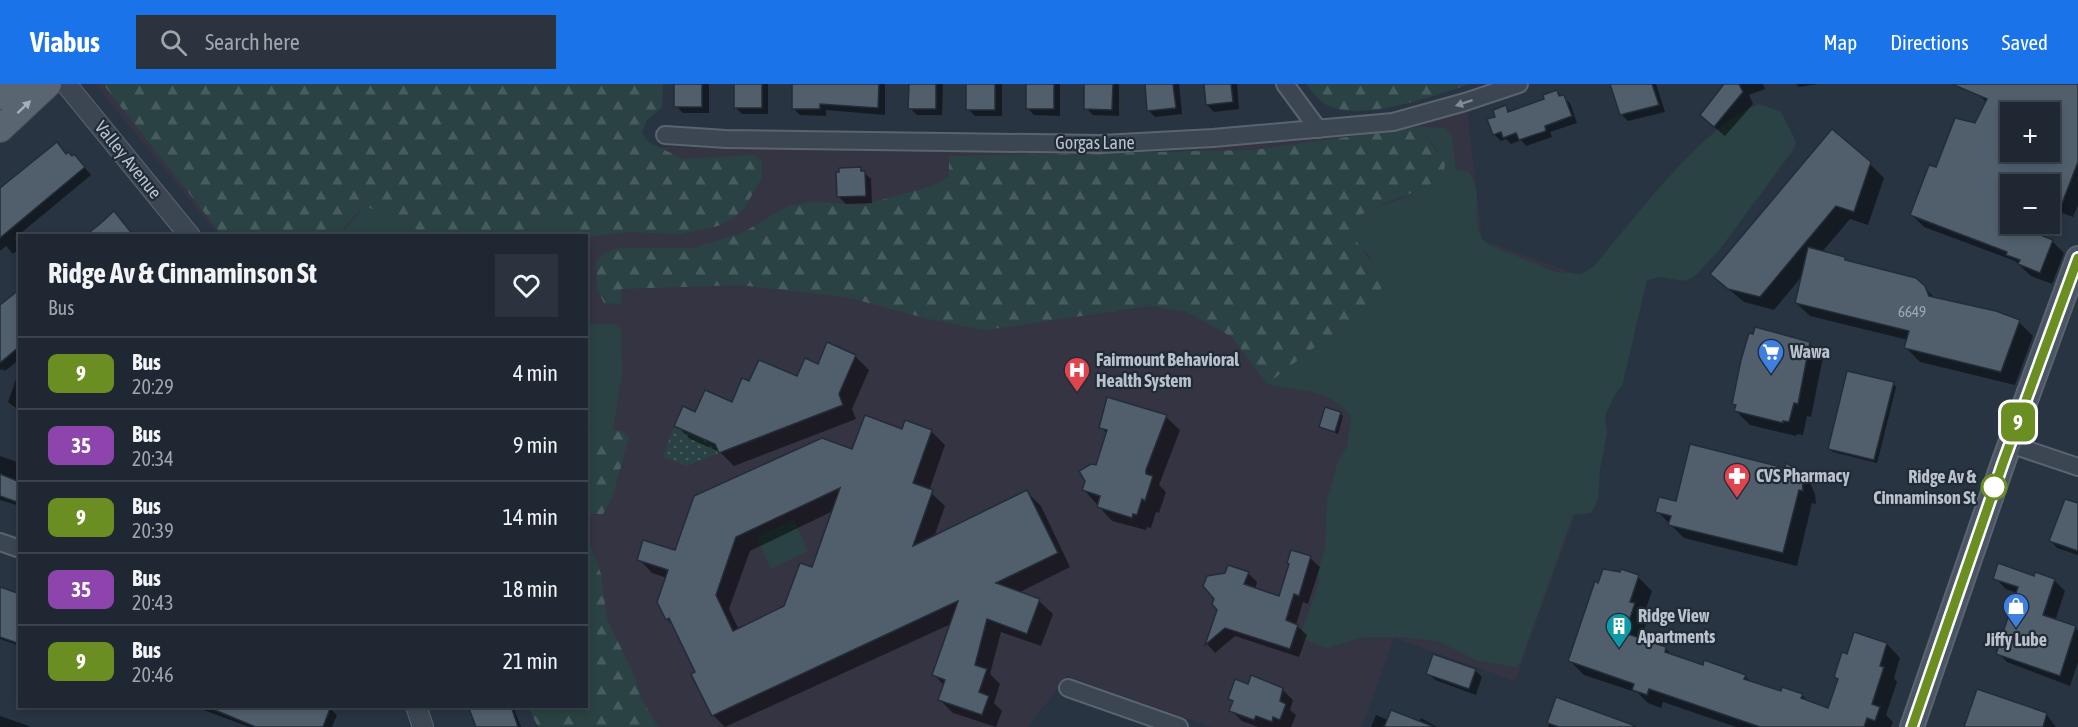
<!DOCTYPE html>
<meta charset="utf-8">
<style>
:root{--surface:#1e2732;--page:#2b333e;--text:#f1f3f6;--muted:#a1a5ac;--line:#3c444d;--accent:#1a73e8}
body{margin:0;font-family:"Asap Condensed",sans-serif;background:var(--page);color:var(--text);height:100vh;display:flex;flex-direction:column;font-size:22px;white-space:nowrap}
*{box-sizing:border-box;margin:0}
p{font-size:20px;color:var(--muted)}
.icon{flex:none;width:33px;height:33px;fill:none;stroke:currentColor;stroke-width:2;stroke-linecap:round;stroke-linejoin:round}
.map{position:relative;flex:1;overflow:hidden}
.details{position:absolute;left:18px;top:150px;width:570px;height:474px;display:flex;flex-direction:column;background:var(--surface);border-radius:0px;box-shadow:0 3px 9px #0003,0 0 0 2px var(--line)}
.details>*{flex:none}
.badge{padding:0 12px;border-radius:9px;font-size:21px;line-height:39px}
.tools{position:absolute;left:2000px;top:18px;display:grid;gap:12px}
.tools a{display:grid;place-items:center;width:60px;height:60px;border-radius:0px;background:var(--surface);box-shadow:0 3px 9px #0003,0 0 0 2px var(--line);font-size:30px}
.map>.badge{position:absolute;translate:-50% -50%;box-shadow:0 0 0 3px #fff}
.round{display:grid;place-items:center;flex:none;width:63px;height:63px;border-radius:0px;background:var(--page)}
.overview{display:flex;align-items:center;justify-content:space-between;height:102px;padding:0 30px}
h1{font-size:28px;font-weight:700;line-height:45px}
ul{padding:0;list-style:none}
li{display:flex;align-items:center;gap:18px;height:72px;padding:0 30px;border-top:2px solid var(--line)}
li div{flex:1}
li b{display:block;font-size:22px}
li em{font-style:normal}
li .badge{min-width:66px;font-weight:700;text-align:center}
header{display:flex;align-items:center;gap:36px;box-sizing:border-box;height:84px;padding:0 30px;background:var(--accent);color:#fff}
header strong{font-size:28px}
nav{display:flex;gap:33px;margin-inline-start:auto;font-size:21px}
.search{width:420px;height:54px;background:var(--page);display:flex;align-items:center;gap:15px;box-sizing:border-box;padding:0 21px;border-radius:0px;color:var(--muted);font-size:22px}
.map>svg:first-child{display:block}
</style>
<header>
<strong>Viabus</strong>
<div class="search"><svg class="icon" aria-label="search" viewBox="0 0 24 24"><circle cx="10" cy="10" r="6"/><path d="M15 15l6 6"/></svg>Search here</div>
<nav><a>Map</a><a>Directions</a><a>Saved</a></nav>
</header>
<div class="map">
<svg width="2078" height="643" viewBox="0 0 2078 643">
<defs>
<pattern id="forest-firs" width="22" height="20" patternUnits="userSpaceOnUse" patternTransform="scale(1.5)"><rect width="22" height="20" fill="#2a4243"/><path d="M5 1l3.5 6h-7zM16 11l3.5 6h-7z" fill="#475c5d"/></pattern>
<pattern id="park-dots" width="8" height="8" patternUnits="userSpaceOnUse" patternTransform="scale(1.5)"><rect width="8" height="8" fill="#2a4243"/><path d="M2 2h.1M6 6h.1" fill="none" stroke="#475c5d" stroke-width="1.8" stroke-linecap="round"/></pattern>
</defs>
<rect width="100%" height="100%" fill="#283442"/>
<path fill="#353443" d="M95,0h348l215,71 1,-8 499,6 204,-18 105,-25 15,130 116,42 -62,222 38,13 -59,164 -121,-43 -32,89h-151l-144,-51 -39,51h-397l-44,-142 -1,-349 -368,-1z"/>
<g fill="#2a4243">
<path d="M1760,20l21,8 15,29 -2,8 -74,100 -26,28 -10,4 -24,-4 -13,3 -25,106 -7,8 -10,22 2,17 -7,37 -2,30 -7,13 -18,2 -53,148 -6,4 -38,-7 -36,-18 -36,-5h-40l-38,11 -23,-9 -1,-8 17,-49 -1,-11 7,-23 2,-48 11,-39 9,-14 4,-31c-24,-30 -51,-23 -84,-32l61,-47 48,-29c-1,-11 -1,-42 -6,-51 -4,-6 -13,-10 -15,-17 -9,-30 26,-33 45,-41 16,-7 30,-14 44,-26l-6,-22 -19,-24 26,1 7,8 4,34 13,1c2,6 6,12 7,18 4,20 -6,40 11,55l68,28 26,2 13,-8c38,-44 113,-146 166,-162z"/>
<path d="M365,122l64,29 -90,1z"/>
<path d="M541,134l11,1 23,16 -53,1 7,-10z"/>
<path d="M587,240h28l6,5 1,43 -9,59 -26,-3z"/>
<path d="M794,436l14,31 -37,18 -15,-32z"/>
</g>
<g fill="url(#forest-firs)">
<path d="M103,0h560l-1,23 -16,14 -4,12 6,9 35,17 71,-4 8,6v16l-18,32 -12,10 -14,7 -37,8 -53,-2 -41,5 -12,-2 -23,-16 -11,-1 -12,8 -7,9h-93l-64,-29 -14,13 -12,16h-117z"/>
<path d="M1307,0h163c-34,11 -116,42 -148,18 -6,-5 -11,-12 -15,-18z"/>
<path d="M1419,43l26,36 -1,10c-6,5 -12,11 -19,14 -16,9 -62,20 -69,34 -11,19 19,39 25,56 3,8 -3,22 -5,31l-48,29 -61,47 -35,-47 -45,-25 -37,-6 -165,24 -56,-11 -83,-22 -107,-12 -118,4v15l-17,-1 -7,-15 -1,-26 10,-10 13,-4h74l49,-15 46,-27 26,-4 49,3 72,-20 14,-9v-20l305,-6z"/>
<path d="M587,344l36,3 6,7 -17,60 -9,16h-16z"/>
<path d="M587,453l14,37 6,45 28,58 7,23 16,27h-120l-10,-20 58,-1z"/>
</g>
<path fill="url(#park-dots)" d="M674,342l41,18 4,9 -32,13 -24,-9z"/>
<g fill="#0007" fill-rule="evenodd">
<path d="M674,0h35v29h-26l-7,-7z"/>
<path d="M735,0h33v30h-26l-7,-7z"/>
<path d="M793,0h92v31l-59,-5v6l-26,-1 -7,-7z"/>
<path d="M910,0h33l-1,31h-25l-7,-7z"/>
<path d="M968,0h34v32h-27l-7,-7z"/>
<path d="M1028,0h32v32l-26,-1 -7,-7z"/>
<path d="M1086,0h33v32l-26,-1 -7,-7z"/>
<path d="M1146,0h33l3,30 -27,3 -7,-7z"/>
<path d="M1205,0h32l2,25 -25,3 -7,-7z"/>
<path d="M1612,0h44l9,28 -37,9 -7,-7z"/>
<path d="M1725,0h38l2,5 -16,6 4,9 -28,32 -13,-11z"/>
<path d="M1796,0h22l-19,3z"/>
<path d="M1981,0h97v121l-5,12 -24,-9v-24h-39v40h7l-1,3 36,14 12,12 -12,31 -21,-8 -16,-15 -91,-34 -12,-12 25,-46 39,-44 11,-22 -9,-9zM2010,28h39v40h-39z"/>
<path d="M1557,8l13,11 7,20 -27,9 2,5 -26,9 -5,-6 -10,4 -5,-5 -5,2 -7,-7 3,-16 8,-11 6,5 35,-12z"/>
<path d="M67,71l14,8 10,12 -76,63 5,10 -7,6 -7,-8 -6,5v-61z"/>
<path d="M1870,80l14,14 -16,47 -18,-6 -28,33 102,35 13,13 82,22 14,14 -18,49 -95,-23 -14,-14 2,-8 -98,-24 -14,-13 7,-28 -29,35 -30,-8 -18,-15z"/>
<path d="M860,84l11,11 1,24 -26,1 -7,-7z"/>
<path d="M20,207v68l-15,12 -3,-2 -2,1v-63z"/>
<path d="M1809,259l14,14 -12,60 -4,-1 -4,19 -6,-1 -1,2 -46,-11 -14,-14 1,-5 -3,-3z"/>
<path d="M855,272l14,14 -17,39 4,10 -122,47 -14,-14 -30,-13 -14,-14 20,-11 37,-10 16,-21 49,-5 21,-12z"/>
<path d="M20,284v43l-12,-9z"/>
<path d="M1893,299l3,4 -19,76 -44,-11 -3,-3z"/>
<path d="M1340,329l3,3 -5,18 -18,-7z"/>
<path d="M1166,333l14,13 -21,55 7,7 -7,21 -3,-1 -5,16 -4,-1 -1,3 -34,-9 -28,-31 13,-23 10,-33 -6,-7z"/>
<path d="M903,347h28l14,14 -16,46 16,15 -11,31 93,-45 14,14 29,61 -52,26 21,8 14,13 -12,32 -40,-14 -11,42 10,10 -6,19 8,8 -6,16 -43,-14 -14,-14 5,-14 -10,-10 17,-51 -226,103 -12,-12 -16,-43 -23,-46 -7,-7v-41l-15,-5 -13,-14 37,-7 177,-101zM833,427l-20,58 -28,39 -46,22 -10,-21 21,-58z"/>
<path d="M0,372l20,7v43l-20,-6z"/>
<path d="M1786,385l10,1 15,15 4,9 1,10 -4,-1 -15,63 -113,-28 -27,-27z"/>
<path d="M2078,420v51l-21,-7 -6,-7z"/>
<path d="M1310,474l10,9 -12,37 -5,-2 -7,23 11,10 -8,22 -64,-21 -20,17 -8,-9 11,-34 30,-37 9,9 -2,8 25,8z"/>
<path d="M1638,493l14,14 -8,23 4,5 -8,21 25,8 8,8 72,20 7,7 30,10 20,2 8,8 19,7 10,-30 -3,-3 11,-21 8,-22 32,10 13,14 -6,20 3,4 -11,33 7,7 -2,5h-155l-73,-25 -2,6 -13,-5 -10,-10 -54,-18 -14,-14 29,-76z"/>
<path d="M1995,494l59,2 11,11 -10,30 23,9v32l-8,24 -63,-24 -11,-11 21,-58 -11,-4z"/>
<path d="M0,505l20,7v50l-20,-7z"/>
<path d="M1475,586l7,7 -6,18 -41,-15 -7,-7z"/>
<path d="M1249,602l33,3 11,11 -3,10 6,5 -5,12h-33l-16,-6 -11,-11 3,-7 -4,-5z"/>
<path d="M1557,615l80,28h-89z"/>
<path d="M193,622h134l10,9 -5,12h-83z"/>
<path d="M472,622h41l8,21h-41z"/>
<path d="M2046,630l10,13h-90z"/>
<path d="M1376,631l12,5 31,2 2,-4 16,9h-66z"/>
<path d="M0,632l29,10 1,1h-30z"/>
</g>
<g fill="#515f6d" stroke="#222d39" stroke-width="1.5" fill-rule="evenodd">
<rect x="674" y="0" width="28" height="23"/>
<rect x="734" y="0" width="28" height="24"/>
<path d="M792,0h87l-1,24 -58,-4v5h-28z"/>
<path d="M909,0h27v25h-28z"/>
<rect x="966" y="0" width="29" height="26"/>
<rect x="1026" y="0" width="28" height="25"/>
<path d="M1084,0h29l-1,26 -28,-1z"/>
<path d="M1145,0h28l3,24 -29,3z"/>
<path d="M1204,0h27l2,18 -27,3z"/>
<path d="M1610,0h42l7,21 -39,10z"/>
<path d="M1724,0h15l4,8 -29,35 -14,-12z"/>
<path d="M1952,0h126v78l-17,44 -12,-5v-17h-39v16l-7,20 50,20 -13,33 -22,-9 2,-4 -14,-5 1,-3 -97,-37 19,-50 7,2 19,-49 20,5 12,-24zM2010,28h39v40h-39z"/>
<path d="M1557,6l2,6 5,-1 8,21 -27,10 1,5 -27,9 -3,-7 -13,5 -2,-6 -8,3 -6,-16 8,-2 -2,-7 13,-5 2,7 36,-13 -1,-4z"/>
<path d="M1832,45l39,33 -17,50 -18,-6 -76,91 -32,-8 -18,-15z"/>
<path d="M57,58l9,12 2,-2 4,4 2,-2 11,13 -85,71v-50z"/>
<path d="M861,83v4h4l1,25 -29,1 -1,-25h3v-4z"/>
<path d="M114,127l20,25h-49l16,-13z"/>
<path d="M1808,163l37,10v3l71,18 9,8 4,10 67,15 24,9 -19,52 -97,-24 5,-17 -114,-28z"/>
<path d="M20,205v57l-20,17v-58z"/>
<path d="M1755,243l55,15 -12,62 -4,-1 -5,19 -6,-1v2l-49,-12 2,-6 -4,-1 9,-44 8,-27 4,1z"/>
<path d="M827,258l29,13 -17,39 4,11 -124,48 -4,-9 -41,-18 9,-20 12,6 10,-22 27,12 10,-24 7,3 10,-21 38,16 8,-18 13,6z"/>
<path d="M1847,287l47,11 -20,78 -46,-11z"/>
<path d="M1107,313l60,18 -21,55v4l7,2 -8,25 -3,-2 -5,16 -4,-1 -1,4 -35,-11 3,-11 -18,-6 3,-9 -6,-10 12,-7 5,1 11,-35 -8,-2z"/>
<path d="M1325,323l16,5 -6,20 -16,-5z"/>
<path d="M865,331l37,14 3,-9 27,10 -19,53 20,7 -20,56 114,-56 31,63 -62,30 44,16 -13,35 -40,-15 -12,46 12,4 -8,23 10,4 -7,19 -44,-15 7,-20 -13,-5 26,-74 -246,115 -21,-42 4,-2 -26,-54 -3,2 -9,-18 11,-32 -31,-10 6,-20 32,10 19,-54 128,-58 30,11zM840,404l-28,79 -12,-4 -16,43 -51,25 -17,-36 20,-58z"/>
<path d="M1690,360l95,24 1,-5 11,6 5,7 1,15 -4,-1 -16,63 -115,-28 3,-9 -16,-4 4,-15 17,4z"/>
<path d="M0,390l20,8v21l-20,-7z"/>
<path d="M2065,415l13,4v48l-29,-10z"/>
<path d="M1291,466l20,6 -12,40 -5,-2 -8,26 12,5 -8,24 -65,-21 -20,17 12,-35 -5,-6 2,-5 -11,-13 4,-10 18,-3 3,-8 21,7 -5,12 35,12 10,-32 -2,-1z"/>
<path d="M1998,479l36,13 1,-4 20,7 -12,36 33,11 -16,50 -64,-22 22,-67 -25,-8z"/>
<path d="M1603,485l17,3 1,-3 18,6 -9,27 5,1 -10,30 41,14 -1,5 38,13 1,-5 42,15 -2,4 37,12 1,-4 21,7 -2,4 27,10 10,-29 -4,-2 8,-25 5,2 7,-22 33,11 -7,23 4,1 -12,37 8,3 -5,14 -8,-3 -3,9h-104l-111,-38 -2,6 -15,-5 2,-6 -66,-23 27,-80 3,2z"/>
<path d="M0,503l20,7v50l-20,-7z"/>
<path d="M1433,570l43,15 -7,20 -43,-15z"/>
<path d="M1251,591l32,13 -3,13 6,3 -6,16 -7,-3 -1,5 -16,-6 -2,4 -25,-9 4,-10 -5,-2 7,-20 13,5z"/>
<path d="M1977,605l70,24 -4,14h-79z"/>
<path d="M1556,613l77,28v2h-74l-12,-4z"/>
<path d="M205,622h126l-8,21h-67z"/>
<path d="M468,622h43l7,21h-42z"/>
<path d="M1391,626l41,16v1h-48z"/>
</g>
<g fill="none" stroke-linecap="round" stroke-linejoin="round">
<g stroke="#5a646f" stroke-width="20">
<g id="minor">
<path d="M1285,0l33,45"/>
<path d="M665,51l61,4 376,5 111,-6 180,-16 72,-20 54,-18"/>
<path d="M2010,360l68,23"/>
<path d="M0,458l20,7"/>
<path d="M1068,604l111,39"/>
</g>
</g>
<g stroke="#5a646f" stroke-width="22">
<g id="tertiary">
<path d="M66,0l124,152"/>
<path d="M416,622l7,21"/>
</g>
</g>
<g stroke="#5a646f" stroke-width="26">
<path id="secondary" d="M1912,643l91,-264 75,-205"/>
</g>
<g stroke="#454f5b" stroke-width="28">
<g id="primary">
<path d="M0,12l15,-12"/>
<path d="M0,45l48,-45"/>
</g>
</g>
<use href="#minor" stroke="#3c4652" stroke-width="16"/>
<use href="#tertiary" stroke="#3c4652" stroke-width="20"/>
<use href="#secondary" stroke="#4a5565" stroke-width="22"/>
<use href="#primary" stroke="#5a6572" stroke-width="26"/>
</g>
<defs><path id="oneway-solid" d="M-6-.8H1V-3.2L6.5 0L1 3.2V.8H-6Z" transform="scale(1.5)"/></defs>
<use fill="#818a95" href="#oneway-solid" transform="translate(1464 19) rotate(162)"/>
<use fill="#a6afba" href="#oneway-solid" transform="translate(24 23) rotate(-43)"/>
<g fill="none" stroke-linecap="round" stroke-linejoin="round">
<g stroke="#fff" stroke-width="14">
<path id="line" d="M1912,643l91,-264 75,-205"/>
</g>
<use href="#line" stroke="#6b8e23" stroke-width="9"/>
</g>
<defs>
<g id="supermarket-pin" transform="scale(1.35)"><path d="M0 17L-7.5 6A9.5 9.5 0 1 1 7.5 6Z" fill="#3f7fe0" stroke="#202b37"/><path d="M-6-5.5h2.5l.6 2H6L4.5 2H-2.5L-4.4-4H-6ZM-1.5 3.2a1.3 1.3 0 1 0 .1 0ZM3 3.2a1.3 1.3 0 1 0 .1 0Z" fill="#fff"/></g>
<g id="hospital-pin" transform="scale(1.35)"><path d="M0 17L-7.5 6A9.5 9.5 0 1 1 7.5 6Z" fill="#e0444e" stroke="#202b37"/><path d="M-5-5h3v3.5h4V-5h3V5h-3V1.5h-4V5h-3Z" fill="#fff"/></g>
<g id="pharmacy-pin" transform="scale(1.35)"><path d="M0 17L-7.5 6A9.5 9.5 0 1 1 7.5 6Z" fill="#e0444e" stroke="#202b37"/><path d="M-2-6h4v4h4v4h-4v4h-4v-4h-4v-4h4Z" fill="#fff"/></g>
<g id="shop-pin" transform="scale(1.35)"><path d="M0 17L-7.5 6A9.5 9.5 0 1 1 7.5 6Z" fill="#3f7fe0" stroke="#202b37"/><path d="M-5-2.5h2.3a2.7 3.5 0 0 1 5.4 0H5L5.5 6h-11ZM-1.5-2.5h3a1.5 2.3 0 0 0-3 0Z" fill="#fff"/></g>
<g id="building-pin" transform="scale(1.35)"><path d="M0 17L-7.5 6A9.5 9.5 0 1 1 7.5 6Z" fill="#0f9aa8" stroke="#202b37"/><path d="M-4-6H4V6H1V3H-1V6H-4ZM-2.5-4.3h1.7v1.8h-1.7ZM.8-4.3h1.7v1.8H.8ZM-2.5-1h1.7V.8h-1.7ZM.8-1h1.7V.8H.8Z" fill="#fff"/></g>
</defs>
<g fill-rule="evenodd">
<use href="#supermarket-pin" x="1771" y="268"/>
<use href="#hospital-pin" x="1077" y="286"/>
<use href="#pharmacy-pin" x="1737" y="392"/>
<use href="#shop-pin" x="2016" y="522"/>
<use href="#building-pin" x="1619" y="542"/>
</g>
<circle fill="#fff" stroke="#6b8e23" stroke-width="3" cx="1994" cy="403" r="12"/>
<g text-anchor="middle" stroke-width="4.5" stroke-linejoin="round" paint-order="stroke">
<g font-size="15" fill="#9fa8b4">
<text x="1912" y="233">6649</text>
</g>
<g font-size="18" fill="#b9c1cc" stroke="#202b37">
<text x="1095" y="65">Gorgas Lane</text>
<text transform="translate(128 76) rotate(51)" y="6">Valley Avenue</text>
</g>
<g font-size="18" font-weight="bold" fill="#b9c1cc" stroke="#202b37" text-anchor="start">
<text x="1790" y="274">Wawa</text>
<text x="1096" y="282">Fairmount Behavioral<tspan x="1096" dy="21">Health System</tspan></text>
<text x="1756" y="398">CVS Pharmacy</text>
<text x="1638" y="538">Ridge View<tspan x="1638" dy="21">Apartments</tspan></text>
<text x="2016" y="562" text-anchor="middle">Jiffy Lube</text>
</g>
<g font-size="18" font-weight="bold" fill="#b9c1cc" stroke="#202b37" text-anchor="end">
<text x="1976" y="399">Ridge Av &amp;<tspan x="1976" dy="21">Cinnaminson St</tspan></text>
</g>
</g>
</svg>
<div class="tools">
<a>+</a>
<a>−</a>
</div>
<b class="badge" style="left:2018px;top:338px;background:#6b8e23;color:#fff">9</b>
<section class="details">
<div class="overview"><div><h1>Ridge Av &amp; Cinnaminson St</h1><p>Bus</p></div><a class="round"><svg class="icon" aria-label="heart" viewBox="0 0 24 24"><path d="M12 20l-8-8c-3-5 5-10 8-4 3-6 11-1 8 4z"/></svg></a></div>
<ul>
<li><span class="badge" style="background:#6b8e23;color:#fff">9</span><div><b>Bus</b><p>20:29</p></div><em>4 min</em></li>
<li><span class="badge" style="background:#8e44ad;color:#fff">35</span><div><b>Bus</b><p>20:34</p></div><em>9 min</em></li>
<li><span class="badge" style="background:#6b8e23;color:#fff">9</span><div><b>Bus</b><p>20:39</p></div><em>14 min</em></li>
<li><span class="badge" style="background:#8e44ad;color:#fff">35</span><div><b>Bus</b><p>20:43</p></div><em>18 min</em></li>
<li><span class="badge" style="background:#6b8e23;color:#fff">9</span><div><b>Bus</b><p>20:46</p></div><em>21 min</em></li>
</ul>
</section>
</div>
